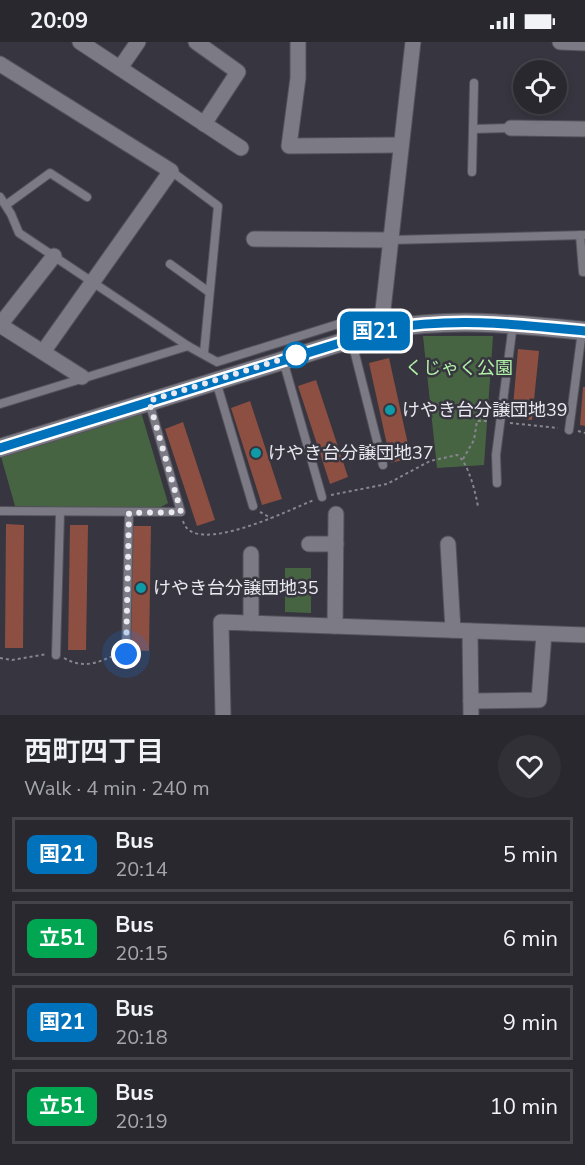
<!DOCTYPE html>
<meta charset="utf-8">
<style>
:root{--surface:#29282f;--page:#313037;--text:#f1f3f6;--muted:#a5a6aa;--line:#45444b}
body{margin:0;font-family:"Nunito Sans","Noto Sans JP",sans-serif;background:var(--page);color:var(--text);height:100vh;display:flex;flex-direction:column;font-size:22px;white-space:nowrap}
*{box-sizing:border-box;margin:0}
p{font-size:20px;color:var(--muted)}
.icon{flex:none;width:33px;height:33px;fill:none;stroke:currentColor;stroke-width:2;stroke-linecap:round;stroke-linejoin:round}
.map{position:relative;height:673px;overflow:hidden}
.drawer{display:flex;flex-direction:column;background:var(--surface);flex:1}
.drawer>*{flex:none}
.badge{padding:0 12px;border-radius:9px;font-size:21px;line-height:39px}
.fabs{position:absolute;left:513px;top:18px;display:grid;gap:12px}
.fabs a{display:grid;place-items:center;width:54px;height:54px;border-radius:50%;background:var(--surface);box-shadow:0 3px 9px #0003,0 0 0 2px var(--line);font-size:30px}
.you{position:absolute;width:30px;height:30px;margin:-15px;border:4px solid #fff;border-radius:50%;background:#1a73e8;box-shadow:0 0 0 9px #1a73e833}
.map>.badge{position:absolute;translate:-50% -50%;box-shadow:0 0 0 3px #fff}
.round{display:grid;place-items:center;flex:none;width:63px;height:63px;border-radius:32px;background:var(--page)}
.headline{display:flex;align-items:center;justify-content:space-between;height:102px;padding:0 24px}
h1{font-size:28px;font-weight:600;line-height:45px}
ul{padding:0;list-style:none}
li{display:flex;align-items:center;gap:18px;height:75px;margin:0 12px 9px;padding:0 12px;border:3px solid var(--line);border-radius:0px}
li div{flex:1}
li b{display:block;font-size:22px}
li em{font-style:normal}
li .badge{min-width:66px;font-weight:700;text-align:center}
.status{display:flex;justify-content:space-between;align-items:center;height:42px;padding:0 30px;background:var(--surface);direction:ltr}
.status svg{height:16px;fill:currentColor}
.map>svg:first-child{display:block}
</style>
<div class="status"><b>20:09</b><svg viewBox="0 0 49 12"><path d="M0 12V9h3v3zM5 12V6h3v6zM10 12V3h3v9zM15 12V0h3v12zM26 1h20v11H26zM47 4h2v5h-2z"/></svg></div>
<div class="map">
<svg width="585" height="673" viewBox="0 0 585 673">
<rect width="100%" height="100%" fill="#37353f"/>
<g fill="#476442">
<path d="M493,294l-9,129 -47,3 -14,-132z"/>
<path d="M141,370l27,91 -12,7 -141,-4 -15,-53z"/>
<path d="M285,526h26v45l-26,-1z"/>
</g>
<g fill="#8d4f41">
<path d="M518,307l21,2 -7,69 -20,-2z"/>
<path d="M389,316l22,100 -20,5 -22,-100z"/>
<path d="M316,338l32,97 -18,7 -32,-98z"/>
<path d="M583,345h2v39l-5,-1z"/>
<path d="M250,359l32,98 -20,6 -31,-97z"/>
<path d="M183,380l32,98 -18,6 -32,-97z"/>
<path d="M6,482l18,1 -1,123h-18z"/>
<path d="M70,483h18l-2,125h-18z"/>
<path d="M132,484h19l-2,125 -18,-1z"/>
</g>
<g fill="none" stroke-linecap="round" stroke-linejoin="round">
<g stroke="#53525b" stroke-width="10">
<g id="lane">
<path d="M474,41l-1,46 38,-1"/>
<path d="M171,129l47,35 -14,147"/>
<path d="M472,130l1,-43"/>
<path d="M0,155l11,17 8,19 169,113 29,16 166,-52"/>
<path d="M6,163l44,-32 37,24"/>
<path d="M580,193l3,37h2"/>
<path d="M391,198l194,-5"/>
<path d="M170,222l39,28"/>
<path d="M351,296l32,127"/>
<path d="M283,318l39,137"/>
<path d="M216,339l37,125"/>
<path d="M0,362l188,-58"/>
<path d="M569,388l13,-99"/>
<path d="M497,441l-1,-28 17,-131"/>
<path d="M0,469l181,1 -32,-110"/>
<path d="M126,612l3,-141"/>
<path d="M56,613l4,-142"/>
</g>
</g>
<g stroke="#53525b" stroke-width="17">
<g id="street">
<path d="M80,0l161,106"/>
<path d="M196,0l42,30 -34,52"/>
<path d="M298,0v36l-9,68 112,-1"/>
<path d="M560,0l25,1"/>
<path d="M0,22l171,107 -128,181"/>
<path d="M120,26l18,-26"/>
<path d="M511,86l74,1"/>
<path d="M254,197l137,1"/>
<path d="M383,268l30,-268"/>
<path d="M357,276l5,16"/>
<path d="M0,283l82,52"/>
<path d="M0,283l54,-69"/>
<path d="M309,502h27"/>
<path d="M448,502l5,86"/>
<path d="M251,581v-69"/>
<path d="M335,584l1,-112"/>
<path d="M470,589l1,84"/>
<path d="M471,659l68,-1 5,-66"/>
<path d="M223,673l-2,-93 364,13"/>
</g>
</g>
<g stroke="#53525b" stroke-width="20">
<path id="secondary" d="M0,406l385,-119c70,-12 130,-5 200,2"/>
</g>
<g stroke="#87858e" stroke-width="2" stroke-dasharray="3 3" stroke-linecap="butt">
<path d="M510,381l48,5"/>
<path d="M578,389l7,2"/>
<path d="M463,417l11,-19 3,-19h12"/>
<path d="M331,453l56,-11 43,-23 27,-6c11,6 19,39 21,52"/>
<path d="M260,470l11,6"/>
<path d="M183,479c10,37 108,-12 131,-21"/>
<path d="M0,616l12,2 35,-6"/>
<path d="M64,616c19,11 33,5 51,-3"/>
</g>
<use href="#lane" stroke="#7b7a85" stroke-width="8"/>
<use href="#street" stroke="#7b7a85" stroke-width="15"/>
<use href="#secondary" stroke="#7b7a85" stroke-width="18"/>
</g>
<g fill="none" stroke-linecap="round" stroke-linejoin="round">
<g stroke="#fff" stroke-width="14">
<path id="line" d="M0,406l385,-119c70,-12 130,-5 200,2"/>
</g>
<use href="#line" stroke="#0072bc" stroke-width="9"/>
<path stroke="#eae9f0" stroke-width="6" stroke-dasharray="0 10.8" d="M126,612l3,-141 52,-1 -32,-111 156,-49 -9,3"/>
</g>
<circle fill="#fff" stroke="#0072bc" stroke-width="3" cx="296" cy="313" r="12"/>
<g fill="#0f9aa8" stroke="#37353f" stroke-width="2">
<circle cx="390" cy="368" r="6"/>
<circle cx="256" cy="411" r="6"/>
<circle cx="141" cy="546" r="6"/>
</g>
<g text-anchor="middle" stroke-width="5" stroke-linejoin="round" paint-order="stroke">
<g font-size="18" fill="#b1f1a8" stroke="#37353f">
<text x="459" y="332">くじゃく公園</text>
</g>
<g font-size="18" fill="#eae9f0" stroke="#37353f" text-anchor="start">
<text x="402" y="374">けやき台分譲団地39</text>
<text x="268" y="417">けやき台分譲団地37</text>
<text x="153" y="552">けやき台分譲団地35</text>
</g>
</g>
</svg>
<div class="fabs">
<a><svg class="icon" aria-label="locate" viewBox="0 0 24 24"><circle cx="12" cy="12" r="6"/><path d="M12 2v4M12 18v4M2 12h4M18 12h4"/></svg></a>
</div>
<div class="you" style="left:126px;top:612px"></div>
<b class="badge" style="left:375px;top:289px;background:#0072bc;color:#fff">国21</b>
</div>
<section class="drawer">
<div class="headline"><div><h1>西町四丁目</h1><p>Walk · 4 min · 240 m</p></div><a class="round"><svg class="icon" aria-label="heart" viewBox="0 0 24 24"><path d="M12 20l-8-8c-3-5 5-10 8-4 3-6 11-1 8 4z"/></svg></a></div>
<ul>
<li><span class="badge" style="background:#0072bc;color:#fff">国21</span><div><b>Bus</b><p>20:14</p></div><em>5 min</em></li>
<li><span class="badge" style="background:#00a651;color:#fff">立51</span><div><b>Bus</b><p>20:15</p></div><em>6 min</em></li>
<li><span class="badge" style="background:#0072bc;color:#fff">国21</span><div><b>Bus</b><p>20:18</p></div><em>9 min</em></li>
<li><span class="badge" style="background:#00a651;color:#fff">立51</span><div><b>Bus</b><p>20:19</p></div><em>10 min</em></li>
</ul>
</section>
